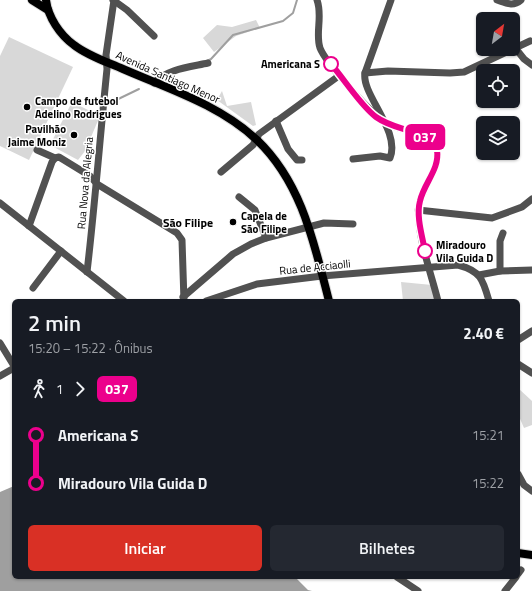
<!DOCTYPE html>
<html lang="pt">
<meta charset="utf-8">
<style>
:root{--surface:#171b24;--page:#242831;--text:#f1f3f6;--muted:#9ea1a6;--accent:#d93025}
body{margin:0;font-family:"Titillium Web",sans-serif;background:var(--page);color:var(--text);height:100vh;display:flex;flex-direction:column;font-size:15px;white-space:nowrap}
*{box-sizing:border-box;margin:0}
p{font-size:13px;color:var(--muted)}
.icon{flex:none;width:22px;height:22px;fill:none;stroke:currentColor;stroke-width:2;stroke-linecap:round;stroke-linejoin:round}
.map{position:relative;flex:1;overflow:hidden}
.drawer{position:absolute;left:12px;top:299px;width:508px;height:280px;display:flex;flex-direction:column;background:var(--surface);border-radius:6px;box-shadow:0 1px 3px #0004}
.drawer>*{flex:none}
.badge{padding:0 8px;border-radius:6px;font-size:14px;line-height:26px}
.needle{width:26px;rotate:31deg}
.buttons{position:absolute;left:476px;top:12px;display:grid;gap:8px}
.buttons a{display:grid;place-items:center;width:44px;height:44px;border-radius:6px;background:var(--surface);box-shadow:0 1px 3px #0004;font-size:20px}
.map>.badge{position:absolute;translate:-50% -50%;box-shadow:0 0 0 2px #fff}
.legs{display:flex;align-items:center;gap:6px;height:44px;padding:0 16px;font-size:13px}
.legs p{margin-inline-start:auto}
.overview{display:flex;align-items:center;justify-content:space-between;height:68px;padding:0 16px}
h1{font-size:22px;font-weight:600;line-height:30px}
.button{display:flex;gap:8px;margin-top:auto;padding:8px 16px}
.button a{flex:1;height:46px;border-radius:6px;background:var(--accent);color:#fff;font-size:16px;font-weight:600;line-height:46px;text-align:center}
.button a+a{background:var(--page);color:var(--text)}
ul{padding:0 16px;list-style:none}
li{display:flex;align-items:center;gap:14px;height:48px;font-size:15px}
li i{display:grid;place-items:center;width:6px;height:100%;margin:0 5px;background:currentColor}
li i::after{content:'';width:10px;height:10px;margin:-5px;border:3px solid;border-radius:50%;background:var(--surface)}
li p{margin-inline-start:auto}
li:first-child i{background:linear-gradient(#0000 50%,currentColor 0)}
li:last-child i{background:linear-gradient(currentColor 50%,#0000 0)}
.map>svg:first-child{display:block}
</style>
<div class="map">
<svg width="532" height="591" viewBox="0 0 532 591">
<rect width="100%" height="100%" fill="#fff"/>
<g fill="#d8d8d8">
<path d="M256,20l4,8 -24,8 -22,16 -11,-14 14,-13 15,2z"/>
<path d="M9,37l64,30 -44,93 -29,-14v-90z"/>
<path d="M222,91l5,15 24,-4 5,23 -3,1 -36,-26z"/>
<path d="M72,102l28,14 -15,35 -7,9 -28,-15z"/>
<path d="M401,282l31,3 5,16h-34z"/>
<path d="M518,388l14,13v24l-8,3 -6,-14z"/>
</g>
<path fill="#9f9f9f" d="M14,486v91h281l13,13 4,1h-312v-99z"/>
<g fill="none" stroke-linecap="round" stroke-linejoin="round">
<g stroke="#9f9f9f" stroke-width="2">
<path d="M207,61l4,-2 22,-24 50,-14 10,-8 4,-13"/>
<path d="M110,103l29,-14"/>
</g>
<g stroke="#dbdbdb" stroke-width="10">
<g id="major">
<path d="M32,0l16,10"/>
<path d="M46,0c2,17 14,35 28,45 14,11 33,17 49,24 46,20 97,36 134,71 45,43 57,103 72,161"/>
<path d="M518,553l14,2"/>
</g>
</g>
<g stroke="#515151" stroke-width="7">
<path d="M113,0l14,10 27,26"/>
<path d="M317,0c6,16 -2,33 3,48 6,15 51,66 65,74 20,12 37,6 52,28 3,21 -17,38 -18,58 -3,25 13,68 19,93"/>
<path d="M497,0c9,3 16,7 24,0"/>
<path d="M516,49l8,10 8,6"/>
<path d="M365,73l23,-2 62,2 14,-1 66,-31"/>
<path d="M154,83c13,-14 36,-16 54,-20"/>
<path d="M276,121l12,28 9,11h5"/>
<path d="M37,150l18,8 4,-1 31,19 7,8 80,49 5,7 2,61"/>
<path d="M353,159l27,-3 10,2c11,-27 -29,-64 -25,-85l26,-73"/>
<path d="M221,172l32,-27 6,-11 81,-59"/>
<path d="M239,197l16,13 11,28"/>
<path d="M0,203l124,98"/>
<path d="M418,210l74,8 30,-11 10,-8"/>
<path d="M29,226l23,-64 3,-4"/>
<path d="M500,271v-30l3,-8"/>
<path d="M87,272c8,-68 13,-135 20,-203l-1,-14 8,-55"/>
<path d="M479,275l21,-4 32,-1"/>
<path d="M33,288l28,-37"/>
<path d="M183,297l50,-43 18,-10 15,-6 58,-15 29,1"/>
<path d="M206,301l51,-17 65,-8 136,-11c23,6 25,15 31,36"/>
<path d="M518,340l14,-9"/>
<path d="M0,343l14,23"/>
<path d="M518,364l14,9"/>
<path d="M0,376l14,-8"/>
<path d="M518,474l6,11 8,6"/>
<path d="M518,574l3,-4"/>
<path d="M397,577l21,14"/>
<path d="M505,591l11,-14"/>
</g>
<use href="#major" stroke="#000" stroke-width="8"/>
</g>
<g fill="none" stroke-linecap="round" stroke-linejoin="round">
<g stroke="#fff" stroke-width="9">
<path id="line-1" d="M331,64c13,15 30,42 45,53 21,15 45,10 61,33 3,19 -13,33 -17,51 -4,15 2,34 5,50"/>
</g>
<use href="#line-1" stroke="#ec008c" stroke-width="6"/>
</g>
<g fill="#fff" stroke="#ec008c" stroke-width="2">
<circle cx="331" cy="64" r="7"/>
<circle cx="425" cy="251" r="7"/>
</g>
<g fill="#000" stroke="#fff" stroke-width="1.5">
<circle cx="27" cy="107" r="4"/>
<circle cx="74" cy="135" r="4"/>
<circle cx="233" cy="222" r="4"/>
</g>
<g text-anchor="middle" stroke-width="3" stroke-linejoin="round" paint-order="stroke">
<g font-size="11" font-weight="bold" fill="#000" stroke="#fff" text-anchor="end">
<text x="320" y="68">Americana S</text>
<text x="436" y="249" text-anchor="start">Miradouro<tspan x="436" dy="13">Vila Guida D</tspan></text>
</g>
<g font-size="11" fill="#000" stroke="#fff">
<text transform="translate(168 77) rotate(24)" y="4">Avenida Santiago Menor</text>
<text transform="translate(85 183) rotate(-85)" y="4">Rua Nova da Alegria</text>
<text transform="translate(315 267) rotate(-6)" y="4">Rua de Acciaolli</text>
</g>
<g font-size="11" font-weight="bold" fill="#000" stroke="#fff" text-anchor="start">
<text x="35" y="105">Campo de futebol<tspan x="35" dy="13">Adelino Rodrigues</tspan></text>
<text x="66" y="133" text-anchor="end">Pavilhão<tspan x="66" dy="13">Jaime Moniz</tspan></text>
<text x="241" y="220">Capela de<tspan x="241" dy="13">São Filipe</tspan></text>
</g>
<g font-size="12" font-weight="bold" fill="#000" stroke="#fff">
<text x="188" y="227">São Filipe</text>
</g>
</g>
</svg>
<div class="buttons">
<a><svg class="needle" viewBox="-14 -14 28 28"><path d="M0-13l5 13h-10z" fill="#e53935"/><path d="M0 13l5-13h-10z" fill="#9ea1a6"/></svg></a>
<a><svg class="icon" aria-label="locate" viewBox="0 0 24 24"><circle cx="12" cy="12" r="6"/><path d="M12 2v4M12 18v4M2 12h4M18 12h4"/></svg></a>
<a><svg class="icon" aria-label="layers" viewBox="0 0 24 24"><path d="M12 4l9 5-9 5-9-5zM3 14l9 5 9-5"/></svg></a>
</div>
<b class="badge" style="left:425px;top:137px;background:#ec008c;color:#fff">037</b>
<section class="drawer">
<div class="overview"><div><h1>2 min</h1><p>15:20 – 15:22 · Ônibus</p></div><b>2.40 €</b></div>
<div class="legs"><svg class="icon" aria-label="walk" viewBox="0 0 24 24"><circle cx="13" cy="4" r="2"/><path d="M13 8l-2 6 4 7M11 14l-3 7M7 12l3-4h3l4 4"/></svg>1<svg class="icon" aria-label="forward" viewBox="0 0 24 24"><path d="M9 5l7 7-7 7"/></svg><b class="badge" style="background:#ec008c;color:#fff">037</b></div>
<ul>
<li><i style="color:#ec008c"></i><b>Americana S</b><p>15:21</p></li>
<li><i style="color:#ec008c"></i><b>Miradouro Vila Guida D</b><p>15:22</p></li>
</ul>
<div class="button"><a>Iniciar</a><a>Bilhetes</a></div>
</section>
</div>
